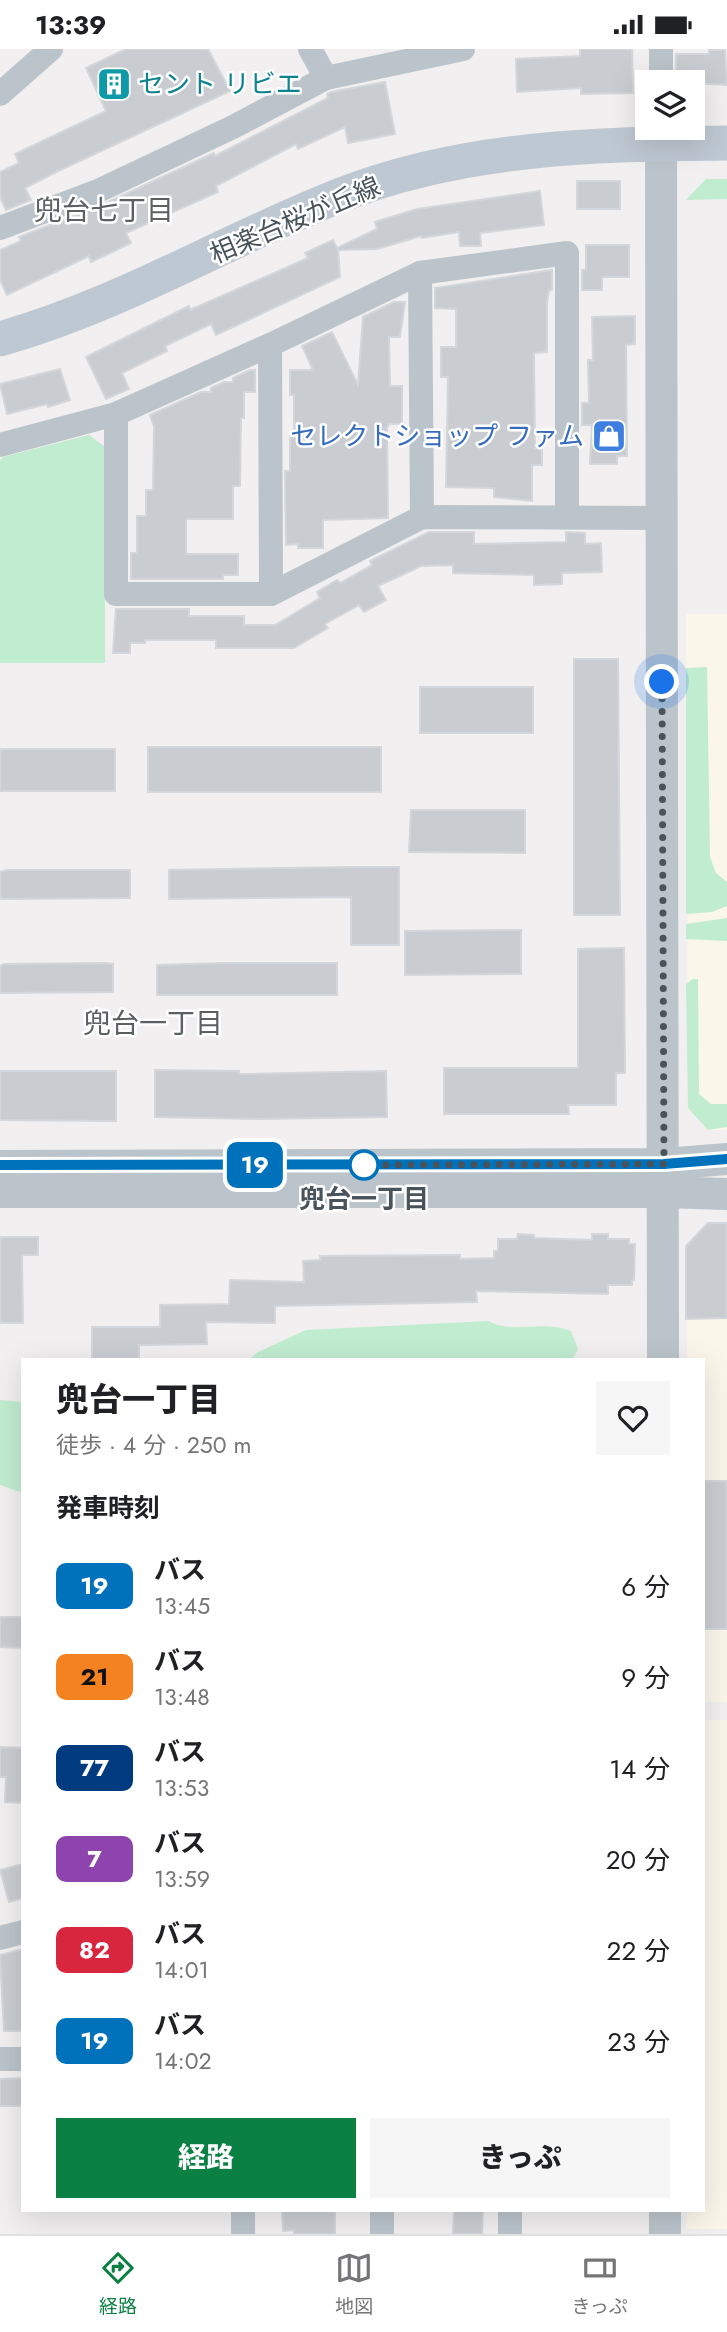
<!DOCTYPE html>
<html lang="ja">
<meta charset="utf-8">
<style>
:root{--surface:#fff;--page:#f6f6f6;--text:#202124;--muted:#757577;--line:#e0e0e0;--accent:#0b8043}
body{margin:0;font-family:Jost,"Noto Sans JP",sans-serif;background:var(--page);color:var(--text);height:100vh;display:flex;flex-direction:column;font-size:26px;white-space:nowrap}
*{box-sizing:border-box;margin:0}
p{font-size:23px;color:var(--muted)}
.icon{flex:none;width:38px;height:38px;fill:none;stroke:currentColor;stroke-width:2;stroke-linecap:round;stroke-linejoin:round}
.map{position:relative;flex:1;overflow:hidden}
.panel{position:absolute;left:21px;top:1309px;width:684px;height:854px;display:flex;flex-direction:column;background:var(--surface);border-radius:0px;box-shadow:0 7px 28px #0002}
.panel>*{flex:none}
.badge{padding:0 14px;border-radius:10px;font-size:24px;line-height:46px}
.buttons{position:absolute;left:635px;top:21px;display:grid;gap:14px}
.buttons a{display:grid;place-items:center;width:70px;height:70px;border-radius:0px;background:var(--surface);box-shadow:0 7px 28px #0002;font-size:35px}
.you{position:absolute;width:35px;height:35px;margin:-18px;border:5px solid #fff;border-radius:50%;background:#1a73e8;box-shadow:0 0 0 10px #1a73e833}
.map>.badge{position:absolute;translate:-50% -50%;box-shadow:0 0 0 4px #fff}
h2{padding:0 35px;font-size:26px;line-height:63px}
.round{display:grid;place-items:center;flex:none;width:74px;height:74px;border-radius:0px;background:var(--page)}
.headline{display:flex;align-items:center;justify-content:space-between;height:119px;padding:0 35px}
h1{font-size:33px;font-weight:800;line-height:52px}
.cta{display:flex;gap:14px;margin-top:auto;padding:14px 35px}
.cta a{flex:1;height:80px;border-radius:0px;background:var(--accent);color:#fff;font-size:28px;font-weight:800;line-height:80px;text-align:center}
.cta a+a{background:var(--page);color:var(--text)}
ul{padding:0;list-style:none}
li{display:flex;align-items:center;gap:21px;height:91px;padding:0 35px}
li div{flex:1}
li b{display:block;font-size:26px}
li em{font-style:normal}
li .badge{min-width:77px;font-weight:700;text-align:center}
.status{display:flex;justify-content:space-between;align-items:center;height:49px;padding:0 35px;background:var(--surface);direction:ltr}
.status svg{height:19px;fill:currentColor}
.menu{display:flex;justify-content:space-around;align-items:center;height:98px;border-top:2px solid var(--line);background:var(--surface);font-size:19px;color:var(--muted)}
.menu a{display:grid;justify-items:center;gap:4px}
.menu .current{color:var(--accent)}
.map>svg:first-child{display:block}
</style>
<div class="status"><b>13:39</b><svg viewBox="0 0 49 12"><path d="M0 12V9h3v3zM5 12V6h3v6zM10 12V3h3v9zM15 12V0h3v12zM26 1h20v11H26zM47 4h2v5h-2z"/></svg></div>
<div class="map">
<svg width="727" height="2185" viewBox="0 0 727 2185">
<rect width="100%" height="100%" fill="#f1efef"/>
<g fill="#fbf6ea">
<path d="M686,565h41v516h-19l-20,-22z"/>
<path d="M708,1174h19v479h-23v-342h-17l-1,-114z"/>
<path d="M704,1671h23v509h-40v-19h17z"/>
</g>
<g fill="#c0ecd0">
<path d="M706,130h21v20l-41,1z"/>
<path d="M89,386l16,12v216h-105v-202l3,-4z"/>
<path d="M707,618l3,190 6,16 11,9v24l-15,6 -26,2v-246z"/>
<path d="M727,869v23l-41,-2v-15z"/>
<path d="M693,930h5l1,115 12,10h16v23l-19,3 -20,-22 -2,-124z"/>
<path d="M488,1272c29,14 51,-2 83,10l7,18 -6,11h-323l9,-8 48,-22z"/>
<path d="M0,1351l23,2v91l-23,-8z"/>
</g>
<g fill="#c9ccd1" stroke="#d3d6da" stroke-width="2">
<path d="M126,0h82l22,42 -174,81 -31,16 6,12 -25,10 -6,-13v-25l19,-9 -4,-9 91,-43 -20,-43z"/>
<path d="M580,0h52l1,44 -52,1v-6l-64,4 -1,-33 64,-3z"/>
<path d="M709,1h16l2,35 -51,-3v-28h33z"/>
<path d="M385,33l10,52 -47,9 -3,-16 -47,22 -2,-5 -80,42 2,6 -92,41 5,10 -40,19 -2,-6 -82,39 -7,-15v-30l21,-9 -2,-4 85,-33 110,-51 1,3 113,-58 -1,-4 4,-2z"/>
<rect x="577" y="132" width="43" height="28"/>
<path d="M540,142l4,34 -64,8 1,13h-21l-1,-14 -37,6 -1,-2 -44,13 -39,1 2,27 -124,58 -5,-11 -46,22 2,5 -45,22 7,16 -23,10 -20,-42 103,-51 1,4 118,-52 -3,-5 28,-13 4,8 40,-19 -2,-7 42,-13z"/>
<path d="M586,196h43v32h-27v13h-20v-20h4z"/>
<path d="M552,221v20h-3l-2,13v49l-13,1 1,95h7v17h-10v36l-38,-4v-9l-48,-1 2,-110h-7v-30h15v-38l-21,-1v-20z"/>
<path d="M394,253h11l-5,35h-11l1,49h12v38h-13l-2,4 1,90 -65,2v28h-25v-4l-12,1 -1,-74h5v-35h4v-41h-4v-25h23l-11,-24 30,-14 26,53 5,-68z"/>
<path d="M635,267v28l-9,1 1,111h-10v8h-27l2,-39h-10v-22h7l-1,-43h5l-1,-43z"/>
<path d="M60,320l10,31 -22,7 -1,-3 -40,10 -7,-30z"/>
<path d="M250,321h5v22h-11v26h-3l-1,68h-7v33h-47v35h52v21h-15v4h-92v-26h6v-37h9v-26h7l1,-64 -4,-11 51,-23h10v-4l13,-6h9v-4z"/>
<path d="M429,483h45v12l92,-2v-10l19,1v11l16,-1 1,29 -40,1v11l-28,1v-10l-81,-2v-8l-32,1 -43,20 8,14 -22,12 -5,-7 -34,19 3,4 -34,20h-78v-8h-71v3h-15v10h-17l3,-44h73v7h55v9h31l45,-27 -3,-6 20,-12 3,3 32,-18 -2,-4z"/>
<path d="M574,610h44l2,256h-46z"/>
<rect x="420" y="638" width="113" height="46"/>
<rect x="148" y="698" width="233" height="45"/>
<rect x="0" y="700" width="115" height="42"/>
<path d="M411,761h114v43l-116,-1z"/>
<path d="M352,818h47v78h-48v-48l-182,2v-29z"/>
<path d="M7,821h123v28l-130,1v-27z"/>
<path d="M521,881v44l-116,1v-44z"/>
<path d="M624,899l1,125h-9v32h-48l1,9h-125v-46h134v-119z"/>
<path d="M105,914l8,1v28l-113,1v-27l4,-2z"/>
<path d="M224,914h113v32h-180v-30z"/>
<path d="M155,1021l84,1v3l147,-3 1,46 -127,2 -105,-2z"/>
<path d="M0,1022h116v50l-116,-1z"/>
<path d="M708,1174h19v95l-41,1v-73z"/>
<path d="M518,1185l16,1v3l58,2v-6h16v5h21v5h6l-1,36h-2v5h-24v9l-132,-3 1,11 -202,4v17l-69,-1 1,22 -68,1v15h-47v-33h68v-22l69,-1 1,-24 74,2 -1,-21 17,-1v-4l140,-1v4l34,-1v-7h4v-12h19z"/>
<path d="M0,1188h38v18h-16l1,68h-23z"/>
<rect x="704" y="1432" width="23" height="148"/>
<path d="M0,1568h23v31l-23,-1z"/>
<path d="M0,1698l23,1v55l-18,-1 1,-25h-6z"/>
<path d="M23,1815v34l-14,4 -9,-32z"/>
<path d="M23,1900v82h-19l-4,-76z"/>
<path d="M23,2029v28h-23v-27z"/>
<path d="M282,2161h53v24h-41v-4l-11,1z"/>
<path d="M454,2161h29l-1,24h-29z"/>
</g>
<g fill="none" stroke-linecap="round" stroke-linejoin="round">
<g stroke="#bbc4cb" stroke-width="24">
<path d="M310,0l16,29"/>
<path d="M661,0v33"/>
<path d="M0,45l51,-45"/>
<path d="M0,179l98,-37 135,-64 93,-49 137,-29"/>
<path d="M420,224l2,244"/>
<path d="M270,296l1,249"/>
<path d="M116,365v180h155l151,-77 240,1"/>
<path d="M0,396l116,-31 154,-69 150,-72 147,-20v264"/>
<path d="M0,1889l23,-6"/>
<path d="M0,2010h23"/>
<path d="M243,2161v24"/>
<path d="M382,2161v24"/>
<path d="M510,2185v-24"/>
</g>
<g stroke="#bbc4cb" stroke-width="32">
<path d="M661,94l2,1217"/>
<path d="M0,1117l664,-2 63,-5"/>
<path d="M0,1143h663l64,2"/>
<path d="M665,2161v24"/>
</g>
<path stroke="#bec8d2" stroke-width="35" d="M0,290c123,-35 224,-98 341,-144 123,-48 256,-51 386,-52"/>
</g>
<g fill="none" stroke-linecap="round" stroke-linejoin="round">
<g stroke="#fff" stroke-width="16">
<path id="line" d="M0,1116l664,-1 63,-5"/>
</g>
<use href="#line" stroke="#0072bc" stroke-width="10"/>
<path stroke="#48535b" stroke-width="7" stroke-dasharray="0 12.6" d="M364,1116h-8l308,-1 -2,-482"/>
</g>
<defs>
<g id="building-square" transform="scale(1.75)"><rect x="-9" y="-9" width="18" height="18" rx="4" fill="#0f9aa8" stroke="#fff"/><path d="M-4-6H4V6H1V3H-1V6H-4ZM-2.5-4.3h1.7v1.8h-1.7ZM.8-4.3h1.7v1.8H.8ZM-2.5-1h1.7V.8h-1.7ZM.8-1h1.7V.8H.8Z" fill="#fff"/></g>
<g id="shop-square" transform="scale(1.75)"><rect x="-9" y="-9" width="18" height="18" rx="4" fill="#3f7fe0" stroke="#fff"/><path d="M-5-2.5h2.3a2.7 3.5 0 0 1 5.4 0H5L5.5 6h-11ZM-1.5-2.5h3a1.5 2.3 0 0 0-3 0Z" fill="#fff"/></g>
</defs>
<g fill-rule="evenodd">
<use href="#building-square" x="114" y="35"/>
<use href="#shop-square" x="609" y="387"/>
</g>
<circle fill="#fff" stroke="#0072bc" stroke-width="3.5" cx="364" cy="1116" r="14"/>
<g text-anchor="middle" stroke-width="5" stroke-linejoin="round" paint-order="stroke">
<g font-size="26" fill="#0d838f" stroke="#fff" text-anchor="start">
<text x="138" y="44">セント リビエ</text>
</g>
<g font-size="26" fill="#48535b" stroke="#fff">
<text transform="translate(295 171) rotate(-23)" y="9">相楽台桜が丘線</text>
</g>
<g font-size="26" fill="#366cbe" stroke="#fff" text-anchor="end">
<text x="584" y="396">セレクトショップ ファム</text>
</g>
<g font-size="26" font-weight="bold" fill="#48535b" stroke="#fff">
<text x="364" y="1159">兜台一丁目</text>
</g>
<g font-size="28" fill="#5c6064" stroke="#fff">
<text x="104" y="171">兜台七丁目</text>
<text x="153" y="984">兜台一丁目</text>
</g>
</g>
</svg>
<div class="buttons">
<a><svg class="icon" aria-label="layers" viewBox="0 0 24 24"><path d="M12 4l9 5-9 5-9-5zM3 14l9 5 9-5"/></svg></a>
</div>
<div class="you" style="left:662px;top:633px"></div>
<b class="badge" style="left:255px;top:1116px;background:#0072bc;color:#fff">19</b>
<section class="panel">
<div class="headline"><div><h1>兜台一丁目</h1><p>徒歩 · 4 分 · 250 m</p></div><a class="round"><svg class="icon" aria-label="heart" viewBox="0 0 24 24"><path d="M12 20l-8-8c-3-5 5-10 8-4 3-6 11-1 8 4z"/></svg></a></div>
<h2>発車時刻</h2>
<ul>
<li><span class="badge" style="background:#0072bc;color:#fff">19</span><div><b>バス</b><p>13:45</p></div><em>6 分</em></li>
<li><span class="badge" style="background:#f58220;color:#111">21</span><div><b>バス</b><p>13:48</p></div><em>9 分</em></li>
<li><span class="badge" style="background:#003b80;color:#fff">77</span><div><b>バス</b><p>13:53</p></div><em>14 分</em></li>
<li><span class="badge" style="background:#8e44ad;color:#fff">7</span><div><b>バス</b><p>13:59</p></div><em>20 分</em></li>
<li><span class="badge" style="background:#d7263d;color:#fff">82</span><div><b>バス</b><p>14:01</p></div><em>22 分</em></li>
<li><span class="badge" style="background:#0072bc;color:#fff">19</span><div><b>バス</b><p>14:02</p></div><em>23 分</em></li>
</ul>
<div class="cta"><a>経路</a><a>きっぷ</a></div>
</section>
</div>
<nav class="menu">
<a class="current"><svg class="icon" aria-label="directions" viewBox="0 0 24 24"><path d="M12 3l9 9-9 9-9-9zM9 14v-3h6M13 9l2 2-2 2"/></svg>経路</a>
<a><svg class="icon" aria-label="map" viewBox="0 0 24 24"><path d="M3 6l6-2 6 2 6-2v14l-6 2-6-2-6 2zM9 4v14M15 6v14"/></svg>地図</a>
<a><svg class="icon" aria-label="tickets" viewBox="0 0 24 24"><path d="M3 7h18v10H3zM15 7v10"/></svg>きっぷ</a>
</nav>
